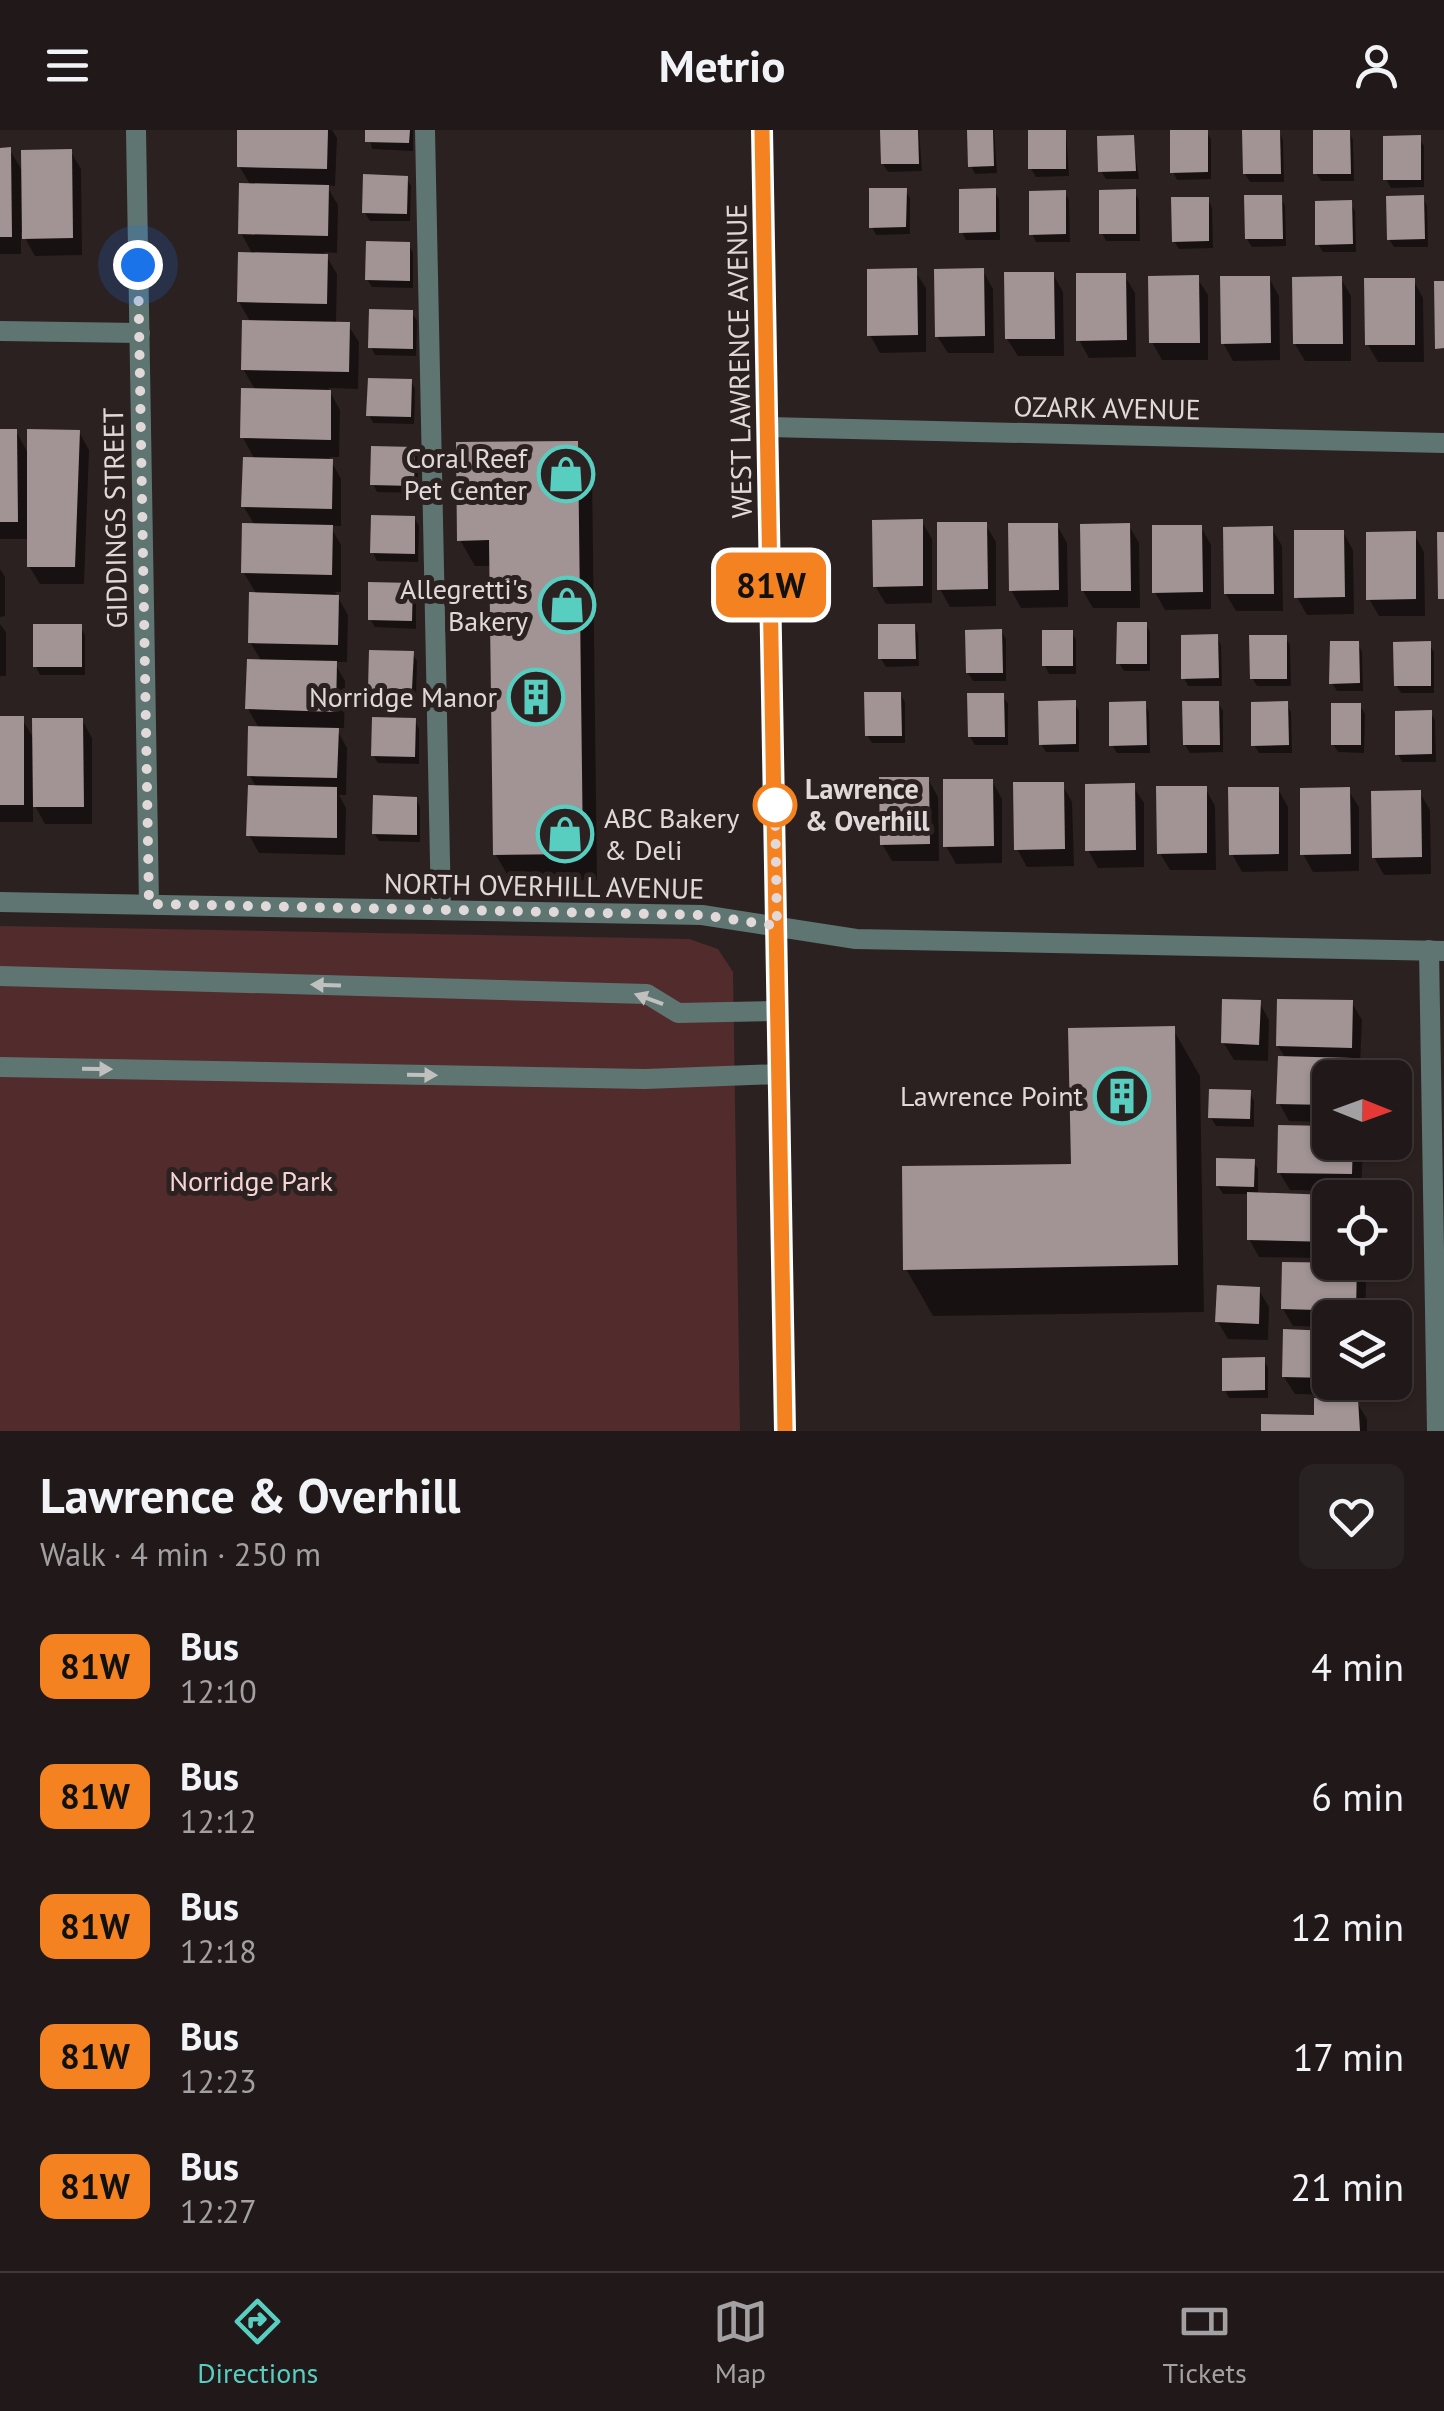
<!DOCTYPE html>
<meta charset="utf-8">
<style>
:root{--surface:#211919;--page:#292222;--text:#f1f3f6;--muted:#a2a0a2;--line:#3e3838;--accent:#58cec0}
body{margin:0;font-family:"PT Sans",sans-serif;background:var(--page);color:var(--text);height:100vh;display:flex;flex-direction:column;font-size:38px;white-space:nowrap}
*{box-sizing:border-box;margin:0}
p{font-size:32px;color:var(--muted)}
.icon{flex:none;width:55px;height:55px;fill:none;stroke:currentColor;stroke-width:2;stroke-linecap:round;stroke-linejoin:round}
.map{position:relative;height:1301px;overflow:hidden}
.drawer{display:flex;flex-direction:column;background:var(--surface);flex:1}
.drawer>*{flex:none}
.badge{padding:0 20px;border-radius:15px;font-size:35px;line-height:65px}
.needle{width:65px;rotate:91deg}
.tools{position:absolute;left:1312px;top:930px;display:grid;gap:20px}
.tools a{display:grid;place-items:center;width:100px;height:100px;border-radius:15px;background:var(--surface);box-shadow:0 2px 8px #0004,0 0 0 2px var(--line);font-size:50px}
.you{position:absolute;width:50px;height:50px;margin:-25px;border:8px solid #fff;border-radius:50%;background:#1a73e8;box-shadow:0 0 0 15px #1a73e833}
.map>.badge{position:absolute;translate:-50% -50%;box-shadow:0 0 0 5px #fff}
.round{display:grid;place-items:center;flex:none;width:105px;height:105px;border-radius:15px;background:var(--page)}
.head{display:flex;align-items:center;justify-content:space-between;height:170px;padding:0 40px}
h1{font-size:48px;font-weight:800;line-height:75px}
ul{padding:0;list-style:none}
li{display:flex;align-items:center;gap:30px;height:130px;padding:0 40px}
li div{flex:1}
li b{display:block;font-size:38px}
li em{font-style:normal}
li .badge{min-width:110px;font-weight:700;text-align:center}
header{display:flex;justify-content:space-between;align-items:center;height:130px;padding:0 40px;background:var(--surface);font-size:45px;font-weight:800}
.menu{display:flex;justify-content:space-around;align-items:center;height:140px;border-top:2px solid var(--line);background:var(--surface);font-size:28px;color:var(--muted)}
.menu a{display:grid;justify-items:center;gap:5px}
.menu .active{color:var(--accent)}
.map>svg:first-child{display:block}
</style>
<header><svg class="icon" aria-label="menu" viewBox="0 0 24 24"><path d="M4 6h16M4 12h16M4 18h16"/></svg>Metrio<svg class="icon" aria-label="person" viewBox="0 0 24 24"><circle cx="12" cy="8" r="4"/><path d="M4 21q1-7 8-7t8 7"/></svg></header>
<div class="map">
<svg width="1444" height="1301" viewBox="0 0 1444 1301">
<rect width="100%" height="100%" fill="#2c2121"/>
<path fill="#522b2c" d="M0,796l689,13 29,10 15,23 7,459h-740z"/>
<g fill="#0007">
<path d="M240,0h92l5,8 -2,48 -9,-1 12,20 -1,48 -13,-1 13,22 -1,50 12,1 11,17 -1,47 -30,-1 12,22 -1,47h-10l12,22v47h-11l11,19v47h-6l13,23 -1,47h-13l11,19 -1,47h-8l11,20 -1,47h-7l7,13 -1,47 -86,-2 -10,-18 8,-47 -7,-12 9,-48 -11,-19 14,-47 -12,-20 7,-47 -13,-22 11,-47 -11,-19 11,-47 -12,-22 13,-47 -13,-22 8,-46 -12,-21 14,-47 -12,-22 10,-47 -12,-20z"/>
<path d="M368,0h45v21l-41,-2z"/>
<path d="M883,0h36l3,41 -34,1 -5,-8z"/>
<path d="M970,0h24l3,43 -22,1 -4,-8z"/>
<path d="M1030,0h36l3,46 -33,1 -5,-8z"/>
<path d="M1206,1l5,8v40l-34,1 -4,-8z"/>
<path d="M1279,2l4,8 1,42h-34l-5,-8z"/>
<path d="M1349,2l4,8 1,41h-33l-5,-8z"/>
<path d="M1133,8l6,41h-33l-5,-8z"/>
<path d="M1419,8l5,8v41l-33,1 -5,-9z"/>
<path d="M0,20h10l14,24 47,-22 10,17 1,86 -47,1 -14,-25v23h-21z"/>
<path d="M406,48l5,8 -1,35h-40l-5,-8z"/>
<path d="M905,60l5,8v36l-34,1 -4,-8z"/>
<path d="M994,61l5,8 1,41h-34l-4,-8z"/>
<path d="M1064,62l5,8 1,42h-34l-4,-8z"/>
<path d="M1134,62l5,8 1,41h-34l-4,-8z"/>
<path d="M1281,68l4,8 1,40 -34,1 -5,-8z"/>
<path d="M1423,68l4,8 1,41h-34l-5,-8z"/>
<path d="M1208,69l4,9 1,40 -34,1 -5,-8z"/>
<path d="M1351,73l4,8 1,41h-33l-5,-8z"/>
<path d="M409,115l4,8v35l-41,-1 -5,-8z"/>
<path d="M915,141l11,17v64l-46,1 -10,-18z"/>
<path d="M983,141l10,18 1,64h-46l-11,-17z"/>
<path d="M1053,144l10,18 1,64h-46l-11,-17z"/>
<path d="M1124,145l11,18 1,64 -47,1 -10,-18z"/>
<path d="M1197,148l11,17v65h-46l-10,-18z"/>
<path d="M1269,148l10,18 1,64 -47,1 -10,-18z"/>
<path d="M1341,149l10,17v65h-46l-10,-17z"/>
<path d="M1413,150l10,18 1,64h-46l-10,-17z"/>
<path d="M412,183l5,8 -1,35 -41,-1 -4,-8z"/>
<path d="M411,251l4,8 -1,35 -41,-1 -4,-8z"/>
<path d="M0,301h16l13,24 50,-23 10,18 -5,134h-44l-11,-18v-27h-29z"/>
<path d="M576,313l16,27 5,410 -86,1 -15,-26 -4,-289h-17l-15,-26z"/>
<path d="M414,320l5,8 -2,35 -40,-1 -4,-8z"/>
<path d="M414,388l5,8 -1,36 -41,-1 -4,-8z"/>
<path d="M922,392l10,17v64l-46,1 -11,-18z"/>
<path d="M985,394l11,18v64l-46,1 -10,-18z"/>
<path d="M1057,395l10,18 1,64 -47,1 -10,-18z"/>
<path d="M1129,396l10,17 1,65h-47l-10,-17z"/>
<path d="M1201,397l10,18v64l-46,1 -10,-18z"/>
<path d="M1272,399l10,17 1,65h-47l-10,-17z"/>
<path d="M1343,402l10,18 1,64 -47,1 -10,-18z"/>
<path d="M1414,404l10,18 1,64h-46l-10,-17z"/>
<path d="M0,439l5,8v39l-5,1z"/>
<path d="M411,455l5,8v36l-41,-2 -5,-8z"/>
<path d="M0,494l6,8v44h-6z"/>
<path d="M1146,494l4,8v39h-26l-5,-8z"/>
<path d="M914,496l4,8 1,32 -33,1 -5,-8z"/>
<path d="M80,497l5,8v40h-45l-4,-8z"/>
<path d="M1001,501l5,8v42h-33l-5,-8z"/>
<path d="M1072,502l4,8v34h-27l-4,-8z"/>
<path d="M1217,507l4,8 1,41h-34l-4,-8z"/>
<path d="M1285,507l5,8 1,41h-34l-5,-8z"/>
<path d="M1358,514l4,8 1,39h-26l-5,-8z"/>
<path d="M1429,514l5,8v41h-33l-5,-8z"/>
<path d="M412,523l5,8 -1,36 -40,-1 -5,-8z"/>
<path d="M900,564l5,8v41h-33l-5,-8z"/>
<path d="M1003,566l5,8v41h-33l-5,-8z"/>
<path d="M1074,573l5,8v41h-33l-5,-8z"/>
<path d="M1218,573l5,8v41l-33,1 -5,-8z"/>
<path d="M1145,574l4,8 1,41h-33l-5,-8z"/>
<path d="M1287,574l4,8 1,41h-33l-5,-8z"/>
<path d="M1360,576l5,8 -1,39 -26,-1 -5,-8z"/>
<path d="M1430,582l5,8 1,42h-34l-4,-8z"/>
<path d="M0,589h22l13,22 47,-21 10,18v86h-47l-12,-22v20h-33z"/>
<path d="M415,590l4,9v35l-41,-1 -5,-8z"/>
<path d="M928,649l10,18 1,64h-47l-10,-17z"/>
<path d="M992,651l10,18v64l-46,1 -10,-18z"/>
<path d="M1062,654l10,18 2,64 -47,1 -10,-18z"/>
<path d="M1133,656l11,17v64l-46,1 -10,-18z"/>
<path d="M1205,658l10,18 1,64h-46l-10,-17z"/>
<path d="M1278,659l10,18v64l-46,1 -10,-18z"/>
<path d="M1348,660l11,17v64l-46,1 -10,-18z"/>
<path d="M1420,663l10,17 1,64 -47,1 -10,-18z"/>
<path d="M416,669l4,8v35l-41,-1 -5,-8z"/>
<path d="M1259,872l10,18 -1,41 -34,-1 -11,-18z"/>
<path d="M1352,873l10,17 -2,45h-6l7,13h-31v44l-41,-1 -10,-18 7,-44 -8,-13z"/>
<path d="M1173,899l27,47 4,236 -271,4 -27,-47 167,-103z"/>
<path d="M1250,963l4,8v26l-38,-1 -5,-8z"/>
<path d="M1330,999v13h30l3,5 -2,44 -71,-1 -11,-18z"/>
<path d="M1253,1031l5,8v26l88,3h-16v60l-71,-1 -10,-18 1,-45h-27l-5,-8z"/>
<path d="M1356,1136l10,17 -1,35h-35v9l-37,-1 -10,-17z"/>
<path d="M1258,1159l11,18 -1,33 -40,-1 -10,-17z"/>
<path d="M1330,1203v49h37l-1,14 -71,-2 -11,-17z"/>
<path d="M1264,1230l4,8v30h-39l-4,-8z"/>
<path d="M1356,1271l11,18v12h-103l53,-13z"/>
</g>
<g fill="#a29494">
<path d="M237,0h91l-1,39 -90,-2z"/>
<path d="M365,0h45l-1,13 -44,-1z"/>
<path d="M880,0h38l1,34h-38z"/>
<path d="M967,0h26l1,36 -26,1z"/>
<rect x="1028" y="0" width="38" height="39"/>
<path d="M1170,0h38v42l-38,1z"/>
<path d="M1242,0h38l1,44h-38z"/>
<path d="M1313,0h37l1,44h-38z"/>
<path d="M1134,5l2,36 -38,1 -1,-36z"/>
<path d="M1421,5v45h-38v-44z"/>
<path d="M11,17l1,90h-12v-89z"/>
<path d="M72,19l1,89 -51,1 -1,-89z"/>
<path d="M363,44l45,2 -1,38 -45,-1z"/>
<path d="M239,53l90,2 -1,51 -90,-2z"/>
<path d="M869,58h38l-1,39 -37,1z"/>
<path d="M996,58v44l-37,1v-44z"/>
<path d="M1136,59v45h-37v-44z"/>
<path d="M1066,60v44l-37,1v-44z"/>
<path d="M1244,65h38l1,44h-38z"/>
<path d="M1424,65l1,44 -38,1 -1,-44z"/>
<path d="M1171,67h38v44l-37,1z"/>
<path d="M1352,70l1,44 -38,1v-44z"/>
<path d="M366,111l44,1v39l-45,-1z"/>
<path d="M238,122l90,2 -1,50 -90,-2z"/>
<path d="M917,138l1,67 -51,1v-67z"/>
<path d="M984,138l1,68 -50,1 -1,-68z"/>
<path d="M1004,142h50l1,67h-50z"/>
<path d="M1076,143h50l1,67 -51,1z"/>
<path d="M1199,145l1,68h-51l-1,-67z"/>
<path d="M1220,146h50l1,67 -50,1z"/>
<path d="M1342,146l1,68h-50l-1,-67z"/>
<path d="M1364,148h51v67h-50z"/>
<path d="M1434,151h10v67l-9,1z"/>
<path d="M369,179l44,1v39l-45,-1z"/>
<path d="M242,190l108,2 -1,50 -108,-2z"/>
<path d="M368,248l44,1 -1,38 -45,-1z"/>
<path d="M241,258l90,2v50l-91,-2z"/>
<path d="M0,299h17l1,93h-18z"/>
<path d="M27,299l53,1 -5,137h-48z"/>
<path d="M578,311l5,413 -90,1 -4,-315 -32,1 -1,-99z"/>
<path d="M371,316l44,1 -1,39 -44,-1z"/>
<path d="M243,327l90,2 -1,50 -91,-2z"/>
<path d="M371,385l44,1v38l-45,-1z"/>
<path d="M923,389v67l-50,1 -1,-67z"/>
<path d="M937,392h50l1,67 -51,1z"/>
<path d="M242,393l91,2 -1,50 -91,-2z"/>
<path d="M1008,393h50l1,67 -50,1z"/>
<path d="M1130,393l1,68h-50l-1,-67z"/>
<path d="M1152,395h50l1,67 -51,1z"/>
<path d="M1273,396l1,68h-50l-1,-67z"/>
<path d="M1294,400h50l1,67 -51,1z"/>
<path d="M1416,401v68l-50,1v-68z"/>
<path d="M1437,402h7v67h-6z"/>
<path d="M368,452l45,1 -1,38 -44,-1z"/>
<path d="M249,462l90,3 -1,50 -90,-2z"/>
<path d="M1117,492h30v42h-31z"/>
<rect x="33" y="494" width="49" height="43"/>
<path d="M878,494h37l1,35h-38z"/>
<path d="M1002,499l1,44h-37l-1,-43z"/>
<rect x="1042" y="500" width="31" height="36"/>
<path d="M1218,504l1,44 -38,1v-44z"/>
<path d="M1249,505h38v44h-37z"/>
<path d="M1330,511h29l1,42 -31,1z"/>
<path d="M1431,511v45h-37l-1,-44z"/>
<path d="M369,520l45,1 -2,38h-44z"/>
<path d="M247,529l90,2 -1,51 -91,-3z"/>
<path d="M864,562h37l1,44h-37z"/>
<path d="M967,563h37l1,44h-37z"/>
<path d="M1076,570v44l-37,1 -1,-44z"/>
<path d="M1146,571l1,44 -38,1v-44z"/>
<path d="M1182,571h37l1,44h-37z"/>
<path d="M1288,571l1,44 -38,1v-44z"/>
<rect x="1331" y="573" width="30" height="42"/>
<path d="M1432,580v44l-37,1v-44z"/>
<rect x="0" y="586" width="24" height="89"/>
<path d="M372,587l44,1 -1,39 -44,-1z"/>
<path d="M32,588h51l1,89h-51z"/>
<path d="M248,596l91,2 -2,50 -90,-2z"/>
<path d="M879,647h50l1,67 -50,1z"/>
<path d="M943,649h50l1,67 -51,1z"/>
<path d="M1013,652h51l1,67 -51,1z"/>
<path d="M1135,653l1,67 -51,1v-67z"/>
<path d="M248,655l89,2v51l-91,-2z"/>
<path d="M1156,656h51v67l-50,1z"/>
<path d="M1228,657h51v67l-50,1z"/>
<path d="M1350,657l1,67 -51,1v-67z"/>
<path d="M1421,660l1,67 -50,1 -1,-67z"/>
<path d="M373,665l44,2v38l-45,-1z"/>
<path d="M1222,869l39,1 -2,45 -38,-2z"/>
<path d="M1277,869l76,1 -1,48 -76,-2z"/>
<path d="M1175,896l3,239 -275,5 -1,-104 169,-2 -3,-136z"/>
<path d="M1278,926l75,2 -1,20h-22v27l-54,-1z"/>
<path d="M1209,959l42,1 -1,29 -42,-1z"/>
<path d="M1278,995l52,1v16h23l-1,32 -75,-1z"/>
<path d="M1216,1028l39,1 -1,28 -38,-1z"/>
<path d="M1247,1062l83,3v47l-83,-2z"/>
<path d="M1282,1132l75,1 -1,48 -75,-2z"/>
<path d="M1217,1155l43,2 -1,37 -44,-2z"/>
<path d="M1283,1199l47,2v47l-48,-1z"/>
<path d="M1265,1227v33l-43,1v-33z"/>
<path d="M1314,1268l44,1 2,32h-99v-17l53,1z"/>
</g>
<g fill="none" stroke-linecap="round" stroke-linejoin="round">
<g stroke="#5e7572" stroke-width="20">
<path d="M425,0l16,780"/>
<path d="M0,846l647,18 31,19 100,-2"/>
<path d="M0,937l645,12 134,-5"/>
</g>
<g stroke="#5e7572" stroke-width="20">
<path d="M136,0l13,774"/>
<path d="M0,201l140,2"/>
<path d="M768,297l676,16"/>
<path d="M0,772l702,13 154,24 588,12"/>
<path d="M1429,820l8,481"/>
</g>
<path stroke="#7da49e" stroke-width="20" d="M762,0l23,1301"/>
</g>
<defs><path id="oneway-solid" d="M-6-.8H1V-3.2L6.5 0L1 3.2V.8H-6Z" transform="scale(2.5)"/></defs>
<g fill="#c0c0bf">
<use href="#oneway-solid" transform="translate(326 855) rotate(-178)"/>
<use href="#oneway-solid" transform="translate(649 869) rotate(-160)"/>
<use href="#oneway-solid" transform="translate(97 939) rotate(1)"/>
<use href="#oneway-solid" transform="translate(422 945) rotate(1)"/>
</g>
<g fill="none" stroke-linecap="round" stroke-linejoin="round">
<g stroke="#fff" stroke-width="22">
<path id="line" d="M762,0l23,1301"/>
</g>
<use href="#line" stroke="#f58220" stroke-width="15"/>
<path stroke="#e1d9d9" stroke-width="10" stroke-dasharray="0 18" d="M138,135l11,639 553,11 75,11 -2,-121"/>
</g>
<defs>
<g id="shop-ring" transform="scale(2.875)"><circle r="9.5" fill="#2c2121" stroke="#58cec0" stroke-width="1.5"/><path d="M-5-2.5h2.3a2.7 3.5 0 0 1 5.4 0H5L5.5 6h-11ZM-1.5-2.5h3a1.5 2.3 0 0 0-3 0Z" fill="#58cec0"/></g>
<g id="building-ring" transform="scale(2.875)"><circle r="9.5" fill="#2c2121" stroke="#58cec0" stroke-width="1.5"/><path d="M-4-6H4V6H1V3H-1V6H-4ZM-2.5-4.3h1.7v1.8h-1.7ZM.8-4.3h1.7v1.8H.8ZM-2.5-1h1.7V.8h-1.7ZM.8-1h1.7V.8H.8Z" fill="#58cec0"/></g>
</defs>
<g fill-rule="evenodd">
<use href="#shop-ring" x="566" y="344"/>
<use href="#shop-ring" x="567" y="475"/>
<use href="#building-ring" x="536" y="567"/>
<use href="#shop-ring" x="565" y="704"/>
<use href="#building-ring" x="1122" y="966"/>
</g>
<circle fill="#fff" stroke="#f58220" stroke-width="5" cx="775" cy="675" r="20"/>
<g text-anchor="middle" stroke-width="10" stroke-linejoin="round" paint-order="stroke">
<g font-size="28" fill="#e1d9d9" stroke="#2c2121">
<text transform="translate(739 231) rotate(-91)" y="10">WEST LAWRENCE AVENUE</text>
<text transform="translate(1107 278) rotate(1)" y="10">OZARK AVENUE</text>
<text transform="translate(115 388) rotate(-91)" y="10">GIDDINGS STREET</text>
<text transform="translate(544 756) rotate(1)" y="10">NORTH OVERHILL AVENUE</text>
</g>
<g font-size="28" fill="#e1d9d9" stroke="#2c2121" text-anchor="end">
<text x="527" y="338">Coral Reef<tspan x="527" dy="32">Pet Center</tspan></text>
<text x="528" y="469">Allegretti's<tspan x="528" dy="32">Bakery</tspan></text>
<text x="497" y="577">Norridge Manor</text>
<text x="604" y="698" text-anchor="start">ABC Bakery<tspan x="604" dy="32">&amp; Deli</tspan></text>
<text x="1083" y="976">Lawrence Point</text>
</g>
<g font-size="28" font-weight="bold" fill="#e1d9d9" stroke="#2c2121" text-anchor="start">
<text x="805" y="669">Lawrence<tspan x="805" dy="32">&amp; Overhill</tspan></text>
</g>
<g font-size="28" fill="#f6d5d4" stroke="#2c2121">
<text x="251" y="1061">Norridge Park</text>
</g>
</g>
</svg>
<div class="tools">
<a><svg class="needle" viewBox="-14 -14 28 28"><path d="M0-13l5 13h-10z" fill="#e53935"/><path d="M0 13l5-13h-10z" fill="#a2a0a2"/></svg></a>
<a><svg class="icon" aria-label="locate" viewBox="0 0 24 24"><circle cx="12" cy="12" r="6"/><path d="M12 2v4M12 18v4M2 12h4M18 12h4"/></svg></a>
<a><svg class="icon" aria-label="layers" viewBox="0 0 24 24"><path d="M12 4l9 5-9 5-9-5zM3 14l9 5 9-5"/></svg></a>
</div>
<div class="you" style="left:138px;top:135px"></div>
<b class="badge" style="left:771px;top:455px;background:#f58220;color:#111">81W</b>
</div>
<section class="drawer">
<div class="head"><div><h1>Lawrence &amp; Overhill</h1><p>Walk · 4 min · 250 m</p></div><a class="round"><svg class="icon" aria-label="heart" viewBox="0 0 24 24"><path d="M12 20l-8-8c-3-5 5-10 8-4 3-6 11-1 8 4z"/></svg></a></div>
<ul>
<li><span class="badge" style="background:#f58220;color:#111">81W</span><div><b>Bus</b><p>12:10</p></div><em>4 min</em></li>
<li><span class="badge" style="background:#f58220;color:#111">81W</span><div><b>Bus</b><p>12:12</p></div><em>6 min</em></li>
<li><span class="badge" style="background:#f58220;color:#111">81W</span><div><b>Bus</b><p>12:18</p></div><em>12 min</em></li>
<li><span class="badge" style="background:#f58220;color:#111">81W</span><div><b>Bus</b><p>12:23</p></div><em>17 min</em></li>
<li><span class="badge" style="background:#f58220;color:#111">81W</span><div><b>Bus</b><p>12:27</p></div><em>21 min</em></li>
</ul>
</section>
<nav class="menu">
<a class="active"><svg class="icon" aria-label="directions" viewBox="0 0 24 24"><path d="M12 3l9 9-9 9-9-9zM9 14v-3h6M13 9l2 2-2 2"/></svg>Directions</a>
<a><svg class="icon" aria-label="map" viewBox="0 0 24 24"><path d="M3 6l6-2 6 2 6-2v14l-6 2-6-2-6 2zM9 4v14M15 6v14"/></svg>Map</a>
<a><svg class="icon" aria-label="tickets" viewBox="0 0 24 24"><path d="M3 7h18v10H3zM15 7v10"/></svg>Tickets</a>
</nav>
